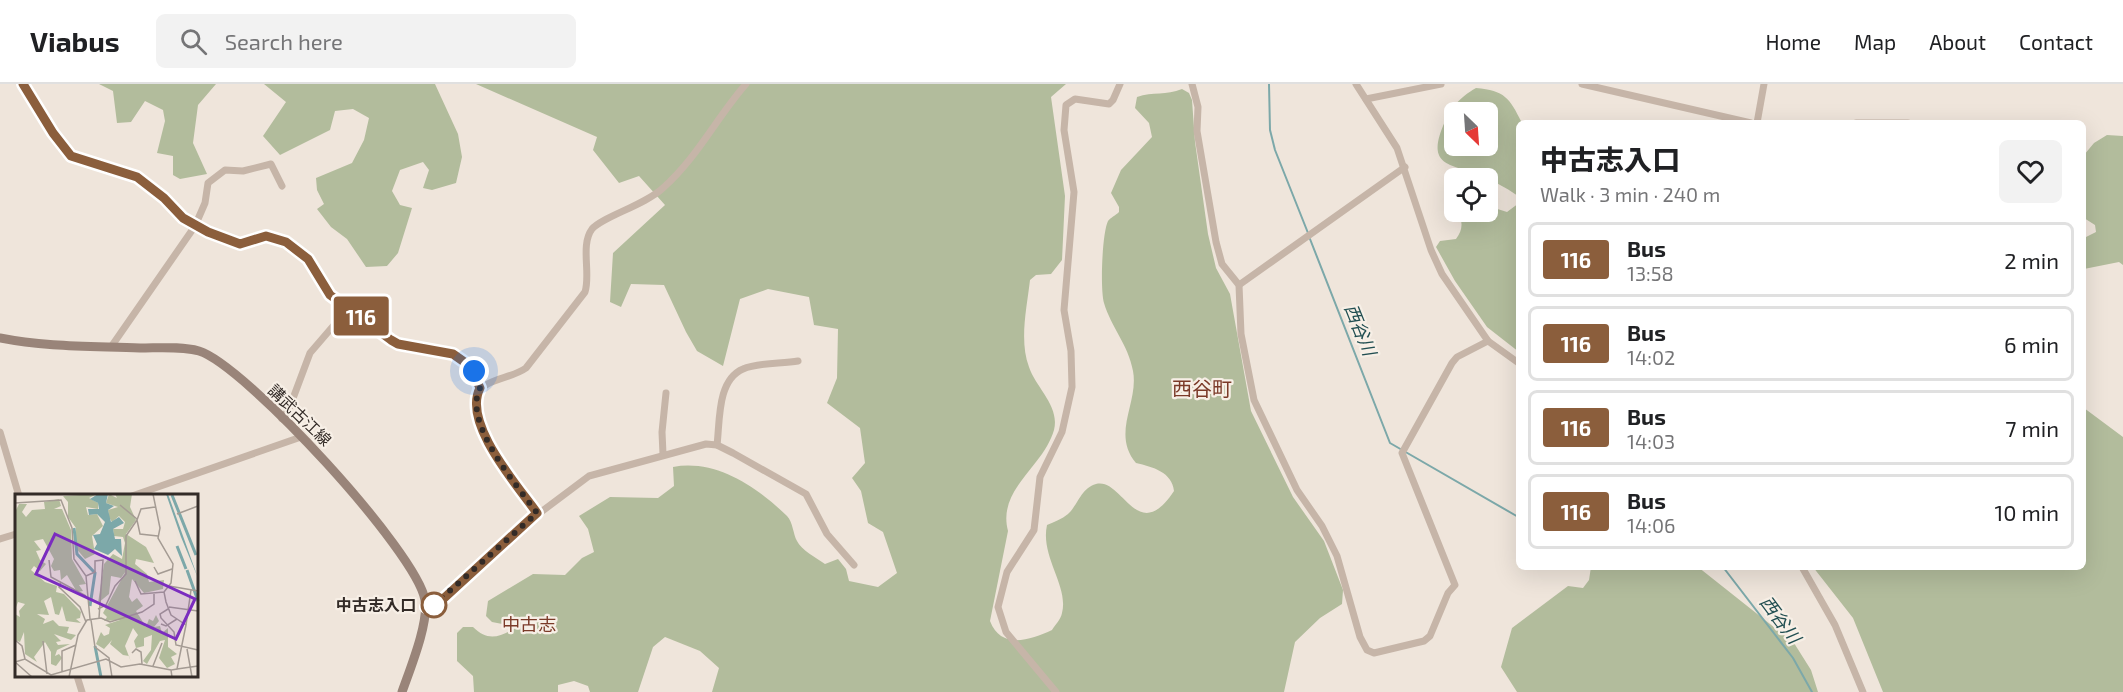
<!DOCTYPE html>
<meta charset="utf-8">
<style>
:root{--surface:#fff;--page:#f2f2f2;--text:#202124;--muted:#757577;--line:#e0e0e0}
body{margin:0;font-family:"Exo 2","Noto Sans JP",sans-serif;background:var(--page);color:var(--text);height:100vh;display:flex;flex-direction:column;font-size:22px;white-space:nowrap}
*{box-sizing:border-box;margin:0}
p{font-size:20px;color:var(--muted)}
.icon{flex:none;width:33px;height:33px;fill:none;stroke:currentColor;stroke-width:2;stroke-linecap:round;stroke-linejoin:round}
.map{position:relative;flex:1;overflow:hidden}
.details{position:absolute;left:1516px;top:36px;width:570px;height:450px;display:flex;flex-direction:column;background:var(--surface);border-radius:9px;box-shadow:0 6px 24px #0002}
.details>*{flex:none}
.badge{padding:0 12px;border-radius:4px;font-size:21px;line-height:39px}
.needle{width:39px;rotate:155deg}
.controls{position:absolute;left:1444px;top:18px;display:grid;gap:12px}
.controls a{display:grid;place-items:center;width:54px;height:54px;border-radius:9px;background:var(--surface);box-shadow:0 6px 24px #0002;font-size:30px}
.you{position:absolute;width:30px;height:30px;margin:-15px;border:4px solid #fff;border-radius:50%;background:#1a73e8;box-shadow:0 0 0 9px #1a73e833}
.map>.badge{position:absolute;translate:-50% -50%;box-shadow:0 0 0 3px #fff}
.round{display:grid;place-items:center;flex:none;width:63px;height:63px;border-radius:9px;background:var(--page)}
.head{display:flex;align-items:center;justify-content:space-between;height:102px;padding:0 24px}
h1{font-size:28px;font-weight:800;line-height:45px}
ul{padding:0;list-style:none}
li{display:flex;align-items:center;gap:18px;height:75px;margin:0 12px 9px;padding:0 12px;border:3px solid var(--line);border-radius:9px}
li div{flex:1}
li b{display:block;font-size:22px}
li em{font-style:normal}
li .badge{min-width:66px;font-weight:700;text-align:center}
header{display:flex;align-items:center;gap:36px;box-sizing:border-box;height:84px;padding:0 30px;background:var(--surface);border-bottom:2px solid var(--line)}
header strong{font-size:28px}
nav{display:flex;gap:33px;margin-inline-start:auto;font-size:21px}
.search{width:420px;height:54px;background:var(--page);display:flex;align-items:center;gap:15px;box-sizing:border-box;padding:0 21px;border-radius:9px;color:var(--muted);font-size:22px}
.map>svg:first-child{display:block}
</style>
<header>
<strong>Viabus</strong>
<div class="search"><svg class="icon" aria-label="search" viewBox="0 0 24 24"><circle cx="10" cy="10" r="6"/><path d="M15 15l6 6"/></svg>Search here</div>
<nav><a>Home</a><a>Map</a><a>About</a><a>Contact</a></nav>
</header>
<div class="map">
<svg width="2123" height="608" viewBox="0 0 2123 608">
<rect width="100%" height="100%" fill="#efe5db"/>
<g fill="#b2bc9c" fill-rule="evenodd">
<path d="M99,0h117l-18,21 -5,38 14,31 -27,5 -7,-4v-19l-16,-3 8,-32 -2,-11 -18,-9 -14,21 -14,1 -4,-32z"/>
<path d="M264,0h171l23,50 4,23 -6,26 -24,7 -9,-2 6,-18 -6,-8 -23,8 -8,21 8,14 12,3 -14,45 -11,13 -21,1 -19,-28 -16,-12 -14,-18 7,-5 -7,-14 -1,-12 36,-15 12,-23 5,-22 -16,-9 -18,2 -5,19 -50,25 -17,-19 23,-34z"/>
<path d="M476,0h590l-15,13 14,99 -3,64 -11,14 -15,1 -6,5c-3,27 -11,61 -1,87 7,21 31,39 25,63 -11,38 -57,59 -46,101l-18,90c11,29 40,19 62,9 3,-5 9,-11 10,-17 7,-27 -22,-56 -15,-88 7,-3 15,-6 21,-11 10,-9 13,-26 28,-30 27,-7 41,63 78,7 -2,-19 -21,-24 -38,-28 -25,-30 3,-60 -3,-92 -5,-27 -22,-44 -29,-68 -4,-13 -2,-70 4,-82 2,-3 8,-6 11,-9v-5l-8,-14 10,-23 31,-33 -3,-14 -14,-15 2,-11c16,-6 29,-1 45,-8l7,4 3,7 3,42 13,92 8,34 14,26 21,117 42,86 31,44 19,49 -1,14 -22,14 -25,24 -11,50h-572l7,-24 -19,-17 -35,-14 -12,10 -15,45h-48l-2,-6 -14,-5 -16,4v7h-84l-1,-16 -16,-15v-28l6,-6h10c15,15 27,10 44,0l-25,-5 -6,-6 2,-15 45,-27 32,1 17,-17 12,-6 -6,-23 -9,-13 31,-19 48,1 16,-12 -1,-19c43,-8 84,20 114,49 6,6 6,18 10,25 4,9 20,17 28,23l13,-5 8,10 3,12 29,6 19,-14 -14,-41 -15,-9 -7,-32 -9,-13 13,-15 -5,-35 -33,-25 10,-25 1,-49 -24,-4 -5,-28 -41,-8 -28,10 -17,67 -26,-15 -11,-19 -22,-47 -33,-1 -10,23 -11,-5 3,-49 52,-48 -26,-29 -20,7 -26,-33 4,-13z"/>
<path d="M1476,4c29,3 33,9 46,35h-2l-1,76 -1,-3c-13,-9 -26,-16 -41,-22 -28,-10 -50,-9 -34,-48 8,-19 16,-28 33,-38zM1455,28h33v34h-33z"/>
<path d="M2107,51l16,1v129l-4,-3 -35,7v-31l12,-6 -1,-7 -11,-7v-63l10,-12z"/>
<path d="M1519,119v149l-32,-25 -32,-46 -19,-34 4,-6 16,-2c7,-9 7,-17 2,-27h30v-6l19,6z"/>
<path d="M2084,324l39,29v255h-240l-30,-74 -40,-51h271z"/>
<path d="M1591,483h107l96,76 17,27 7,22h-301l-16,-25 11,-39 56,-42 15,2 6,-8z"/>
</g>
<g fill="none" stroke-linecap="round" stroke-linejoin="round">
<g stroke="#7ca8a9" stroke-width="2">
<path d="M1269,0l1,46 5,20 33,83"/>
<path d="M1310,155l80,204 130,75"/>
<path d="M1723,483l70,91 19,34"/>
</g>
<g stroke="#c6b5a8" stroke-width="7">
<path d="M23,0l30,49 18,23 66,21 27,21 19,20 25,14 32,12 26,-8 21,6 21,17 22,36 17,15 -37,43 -21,56 -7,10"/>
<path d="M1192,0l6,23 -1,24 19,111 6,22 17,21 2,49 13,66 43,90 25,36 15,30 23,81 7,13 7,3 50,-12 6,-5 18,-43 7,-8 -53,-132 50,-90 5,-6 31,-16"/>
<path d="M1356,0l41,64 34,102 11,24 46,67 32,23"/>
<path d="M1582,0l169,39"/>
<path d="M1366,15l75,-15"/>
<path d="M1757,39l7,-39"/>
<path d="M1856,39h52"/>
<path d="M1239,201l166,-118"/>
<path d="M347,226l11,4 40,30 55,10 17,12 10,22"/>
<path d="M111,263l84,-121 10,-23 3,-20 17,-13 18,1 28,-7 11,22"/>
<path d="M0,348l19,64"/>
<path d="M717,361c3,-24 0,-65 26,-76 15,-7 39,-5 55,-8"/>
<path d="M663,370l-1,-22 4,-39"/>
<path d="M132,412l169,-59"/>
<path d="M537,429l-55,-83 -6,-14 1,-22c9,-16 34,-15 49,-26l59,-76c6,-18 -5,-47 7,-63 10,-12 53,-24 71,-41 34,-30 54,-71 83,-104"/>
<path d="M0,455l16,-5"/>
<path d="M1802,483l33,58 28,67"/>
<path d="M426,523l16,-7 67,-64 80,-60 117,-32 11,1 16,8 73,41 21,40 27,31"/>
<path d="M77,592l5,16"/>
<path d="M1056,608l-50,-60 -8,-25 9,-35 27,-42 6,-53 22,-45 10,-45 -1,-36 -7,-41 10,-118 -10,-62 2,-25 9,-6 34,5 4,-4 7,-16"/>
</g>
<path stroke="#998479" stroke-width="9" d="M0,254c45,9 94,8 140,10 19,0 41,-2 59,3 46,14 218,201 226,249 4,23 -15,69 -23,92"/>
</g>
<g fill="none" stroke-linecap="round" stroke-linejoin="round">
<g stroke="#fff" stroke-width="14">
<path id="line" d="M23,0l30,49 18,23 66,21 27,21 19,20 25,14 32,12 26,-8 20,6 22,17 22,36 61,45 7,4 55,10 17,12 10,22c-18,35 37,97 57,125l-95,87 -16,7"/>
</g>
<use href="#line" stroke="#8b5e3c" stroke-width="9"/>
<path stroke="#332b27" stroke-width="6" stroke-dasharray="0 10.8" d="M434,521l103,-92c-20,-28 -75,-90 -57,-125l-6,-17"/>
</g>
<circle fill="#fff" stroke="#8b5e3c" stroke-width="3" cx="434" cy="521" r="12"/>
<g text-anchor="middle" stroke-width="4.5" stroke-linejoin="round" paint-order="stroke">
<g font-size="16" fill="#332b27" stroke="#f7efe6">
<text transform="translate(300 331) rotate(44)" y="6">講武古江線</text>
</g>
<g font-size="16" font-weight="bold" fill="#332b27" stroke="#f7efe6" text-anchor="end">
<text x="416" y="527">中古志入口</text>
</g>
<g font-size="18" font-style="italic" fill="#214e51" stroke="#f7efe6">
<text transform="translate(1360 246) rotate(68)" y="6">西谷川</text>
<text transform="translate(1780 536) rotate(53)" y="6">西谷川</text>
</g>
<g font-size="18" fill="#7b3a28" stroke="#f7efe6">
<text x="529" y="547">中古志</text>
</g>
<g font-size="20" fill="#7b3a28" stroke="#f7efe6">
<text x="1202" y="312">西谷町</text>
</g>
</g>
<g transform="translate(15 410)">
<rect width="183" height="183" fill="#efe5db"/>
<path d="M82,0l-8,4 9,5v6l-12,-2 2,8 9,-1 6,12 -11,10 3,18 -10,5 -10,-12 1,-19 -8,-11v-15l-5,-6zM94,0l8,4 -2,-4h17l-2,13 6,13 -10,14 20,13 8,16 -18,-4 -1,5 12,10 2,8 15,-2 -1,9 -19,4 -12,-14 -3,18 3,5 5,-4 6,8 -7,5 10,16 3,-8 4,2 3,-6 3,6 -5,6 6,-1 2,7 6,-5v19l9,7 -6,3 4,7 -8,4 -8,-10 6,-18 -5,1 -13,23 -4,-3 8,-11 1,-15 -8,3v8l-8,2 -2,-7 4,-6 -5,-7 -8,18 6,16 -2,-6 -6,-1 -13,-11 2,-4 -8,9 -8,-5 5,-12 3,4 5,-2 1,-6 -5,-3 15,-5 -16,1 3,-4 -4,-4 23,-42 -5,7 -10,-2 -2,18 -11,9 6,-39 9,-10 9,5 3,-16 -2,-6 -9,-1 -1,-7h10l2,-7 -6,-6 -7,6 -3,-5 -1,-7 10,-3 -12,-4zM44,5l2,7 -7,3h8l9,21 1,29 14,25 -7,1 4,6 -6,1 -10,-17 -6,5 -1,-10 -6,1 -3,-5 3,-7 -11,-20 -9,2 7,9 -5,1 4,9 6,4 -6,7 -6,-5 -3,4 14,12 12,4 -1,6 8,2 17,18 -1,6 -4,1 5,4 -15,-2 -4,-15 -3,9 -4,-1 -4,-17 -7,4 5,14 -12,-1 8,5 -2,5 10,-4 6,6 10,1 -2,6 9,2 -5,5 -17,-6 7,7 -5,1 2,3 12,-1 -13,6 -2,6 4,-2 3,4 -6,8 -5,-2v-12l-6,-10 -11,15 3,5 -12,-8 -1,-22 -4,10 -5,-2v-26l5,3 -1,-6 6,-7 -7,-2 -3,8v-98l4,-8h8l-5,8 4,5 6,-7 13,-1 -1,-7z" fill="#b2bc9c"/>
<path d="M83,0h10l-2,9 8,3 -6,4 3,12 8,-5 5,6 -11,6 2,10h6l1,17 -7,-7 -7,6 -14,-6 3,-5 -4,-9 7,-1 5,-12 -8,-8 -8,1 -1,-6h11l-1,-6 -8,-4zM151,0h2l30,84 -17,-41z" fill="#7ca8a9"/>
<path fill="none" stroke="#7ca8a9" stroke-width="3" d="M157,1l24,60M59,34l3,26 18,19 -5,33M162,52l9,23M172,76l11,31M80,152l6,31"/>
<path fill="none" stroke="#a49b93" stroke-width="1.5" d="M138,0l7,34 -2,10 15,26 -2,19 -7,9 2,10 5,13 15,10 -9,44 -6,1 1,7M0,9l46,-3 11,28 2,31 12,17 4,43M105,11l17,14M140,13l-14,2 -4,11 3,14 18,2M162,20l21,-8M34,66l2,17 35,19M139,73l4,7 14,-5M71,82l9,-4v-11l8,-1 -4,58M120,87l6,13 23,-2M46,88l-2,5 21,20 6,15M154,92l29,5M154,113l29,4M83,115l8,-4 9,-19 11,-12v-38l11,-16M153,115l-8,5 1,4 13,14 2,13 22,5M76,126l4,27 14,11 3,19M146,130l5,2 11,-7M171,131l5,-35M0,146l7,6 3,13M28,147l4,33M172,155l5,28M117,159l4,-4 5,3 1,12M0,168l10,-3 26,16 55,-16 15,8 19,-3 31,6M0,168l17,15M138,172l9,-23M162,175l21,-3M47,178v-21l14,-6M54,183l9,-42 9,-15 14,-2 9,4 32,-10 12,-8v-10"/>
<path fill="#7b2cbf" fill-opacity="0.15" stroke="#7b2cbf" stroke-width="3" d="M40,40l140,65 -19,40 -140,-65z"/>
<rect width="183" height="183" fill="none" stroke="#332b27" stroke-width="3"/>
</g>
</svg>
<div class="controls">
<a><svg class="needle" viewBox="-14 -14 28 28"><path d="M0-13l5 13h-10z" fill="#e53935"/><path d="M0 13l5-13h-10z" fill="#757577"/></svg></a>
<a><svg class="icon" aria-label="locate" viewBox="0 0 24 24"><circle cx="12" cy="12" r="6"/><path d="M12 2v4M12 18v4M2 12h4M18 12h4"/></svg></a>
</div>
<div class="you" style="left:474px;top:287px"></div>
<b class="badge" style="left:361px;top:232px;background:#8b5e3c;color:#fff">116</b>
<section class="details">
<div class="head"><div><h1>中古志入口</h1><p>Walk · 3 min · 240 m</p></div><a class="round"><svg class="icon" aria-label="heart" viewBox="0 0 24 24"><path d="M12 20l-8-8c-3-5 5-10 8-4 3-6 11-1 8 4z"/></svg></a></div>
<ul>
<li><span class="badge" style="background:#8b5e3c;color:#fff">116</span><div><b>Bus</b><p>13:58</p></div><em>2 min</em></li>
<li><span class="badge" style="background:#8b5e3c;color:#fff">116</span><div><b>Bus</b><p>14:02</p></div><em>6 min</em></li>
<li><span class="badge" style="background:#8b5e3c;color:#fff">116</span><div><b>Bus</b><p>14:03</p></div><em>7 min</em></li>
<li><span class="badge" style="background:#8b5e3c;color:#fff">116</span><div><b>Bus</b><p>14:06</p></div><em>10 min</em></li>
</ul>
</section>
</div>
